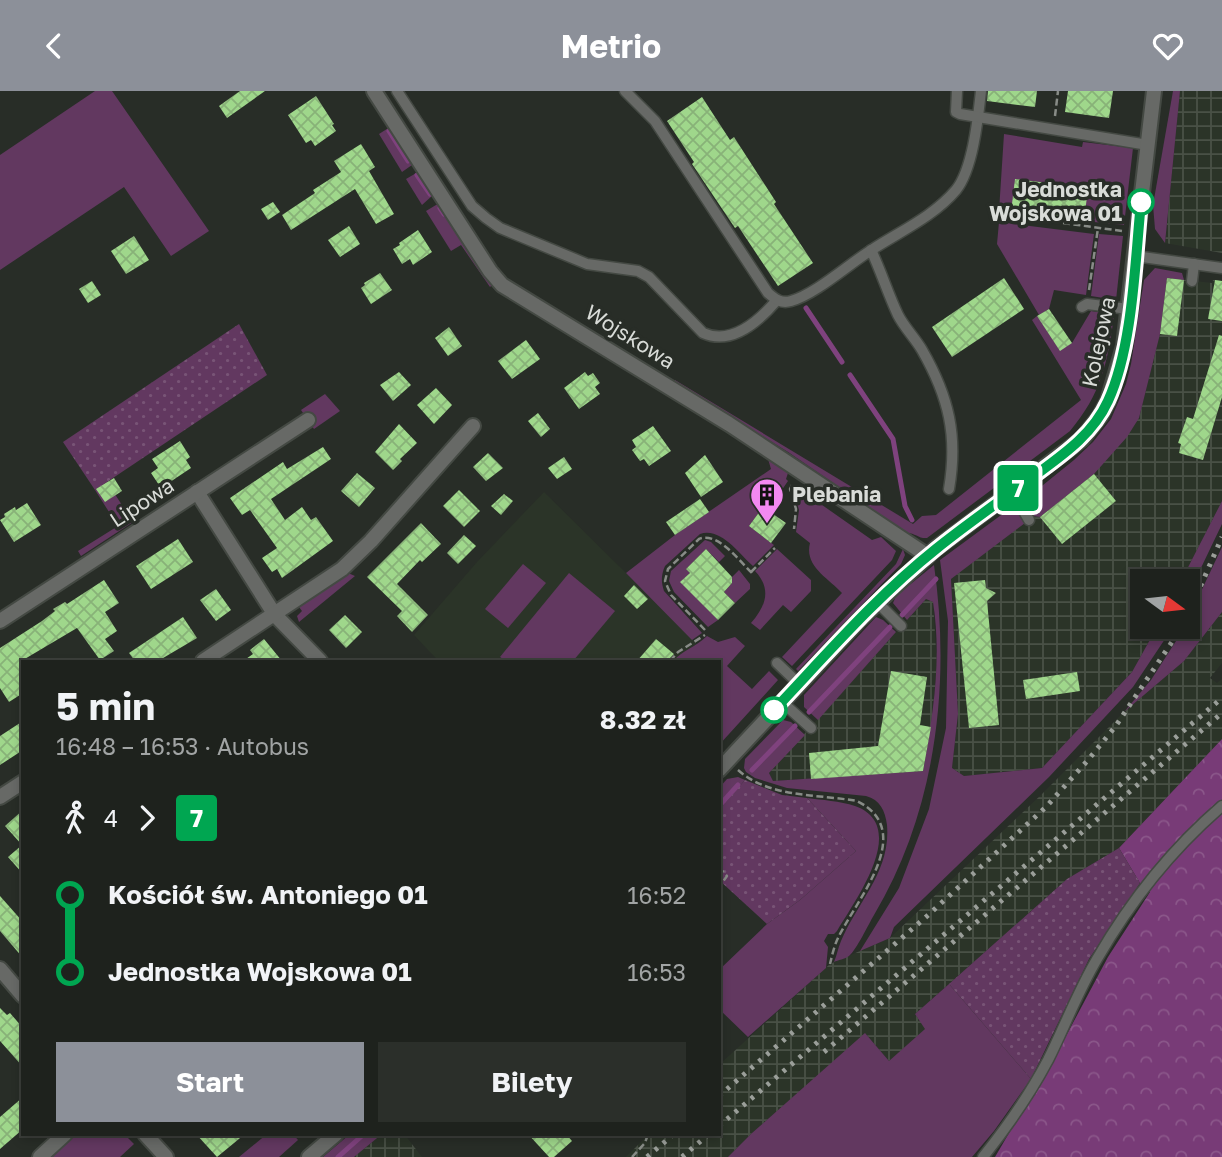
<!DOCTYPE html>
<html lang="pl">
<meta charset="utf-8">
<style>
:root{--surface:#1e221d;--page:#2b2f2a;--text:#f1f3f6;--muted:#a1a4a4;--line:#3c3f3b;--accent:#8c9099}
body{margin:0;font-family:"Golos Text",sans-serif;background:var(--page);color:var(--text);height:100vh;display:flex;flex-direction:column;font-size:26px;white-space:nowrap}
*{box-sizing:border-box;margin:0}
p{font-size:23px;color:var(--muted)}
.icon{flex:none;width:38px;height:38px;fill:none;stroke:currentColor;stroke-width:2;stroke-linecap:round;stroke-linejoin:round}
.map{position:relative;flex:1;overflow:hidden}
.drawer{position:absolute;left:21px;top:569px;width:700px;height:476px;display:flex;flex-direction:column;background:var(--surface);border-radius:0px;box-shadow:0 4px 10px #0003,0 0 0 2px var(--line)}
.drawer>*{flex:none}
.badge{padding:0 14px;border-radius:5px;font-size:24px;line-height:46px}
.needle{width:46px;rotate:105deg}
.buttons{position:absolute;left:1130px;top:478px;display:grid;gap:14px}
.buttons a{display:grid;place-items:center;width:70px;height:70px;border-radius:0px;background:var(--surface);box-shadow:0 4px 10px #0003,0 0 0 2px var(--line);font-size:35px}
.map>.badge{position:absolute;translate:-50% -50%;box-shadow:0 0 0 4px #fff}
.legs{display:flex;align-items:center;gap:10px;height:77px;padding:0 35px;font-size:23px}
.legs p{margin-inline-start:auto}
.headline{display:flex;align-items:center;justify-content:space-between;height:119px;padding:0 35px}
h1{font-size:38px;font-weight:700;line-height:52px}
.button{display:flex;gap:14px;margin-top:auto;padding:14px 35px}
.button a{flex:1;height:80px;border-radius:0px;background:var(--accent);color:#fff;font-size:28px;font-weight:700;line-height:80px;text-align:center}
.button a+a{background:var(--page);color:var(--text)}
ul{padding:0 35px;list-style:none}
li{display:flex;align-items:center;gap:24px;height:77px;font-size:26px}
li i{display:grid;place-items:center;width:10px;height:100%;margin:0 9px;background:currentColor}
li i::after{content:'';width:18px;height:18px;margin:-9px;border:5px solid;border-radius:50%;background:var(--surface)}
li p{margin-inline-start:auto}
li:first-child i{background:linear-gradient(#0000 50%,currentColor 0)}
li:last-child i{background:linear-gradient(currentColor 50%,#0000 0)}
header{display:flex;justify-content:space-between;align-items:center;height:91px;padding:0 35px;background:var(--accent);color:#fff;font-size:32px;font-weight:700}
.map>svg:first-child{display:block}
</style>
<header><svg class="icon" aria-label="back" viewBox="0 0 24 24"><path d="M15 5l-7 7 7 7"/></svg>Metrio<svg class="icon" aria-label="heart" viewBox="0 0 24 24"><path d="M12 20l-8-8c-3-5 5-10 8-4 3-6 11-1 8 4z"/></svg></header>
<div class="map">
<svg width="1222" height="1066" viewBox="0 0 1222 1066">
<defs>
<pattern id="industrial-grid" width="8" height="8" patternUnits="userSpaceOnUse" patternTransform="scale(1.75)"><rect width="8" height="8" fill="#2b3428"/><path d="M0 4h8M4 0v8" fill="none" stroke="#495146"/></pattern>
<pattern id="forest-crowns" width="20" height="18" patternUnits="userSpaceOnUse" patternTransform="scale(1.75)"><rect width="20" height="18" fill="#783b77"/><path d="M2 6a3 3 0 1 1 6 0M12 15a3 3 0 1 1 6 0" fill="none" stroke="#8b578a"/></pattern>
<pattern id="garden-dots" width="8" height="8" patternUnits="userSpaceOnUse" patternTransform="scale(1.75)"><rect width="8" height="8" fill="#623860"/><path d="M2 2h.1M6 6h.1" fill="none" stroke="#785476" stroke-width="1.8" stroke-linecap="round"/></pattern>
<pattern id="building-cross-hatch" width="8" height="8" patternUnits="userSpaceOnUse" patternTransform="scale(1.75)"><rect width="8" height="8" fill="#9fd78b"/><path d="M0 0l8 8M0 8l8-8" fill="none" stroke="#88b278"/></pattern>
</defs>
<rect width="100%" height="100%" fill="#282d27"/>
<path fill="#2b3428" d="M544,401l82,81 88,88h-275l-11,-11 -14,-15 63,-73z"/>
<g fill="url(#industrial-grid)">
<path d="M1180,0h42v162l-57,-10z"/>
<path d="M1167,187l45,5 1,-3 9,1v220l-41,80h-38v46h14l-25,45 -90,96 -78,8 -12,-8 6,-54 -7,-135 82,-63 7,1 99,-99 21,-84z"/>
<path d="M926,508l7,3 4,64 -6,61 -8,44 -150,10 -4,-8z"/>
<path d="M1222,521v51l-12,15 7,5 5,-4v60l-103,109 -52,31 -152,135 11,15 -37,32 -23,-27 -114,99 -24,24h-102l23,-23h70v-69l111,-101 60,-26 152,-144 82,-82 60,-51z"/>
<path d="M382,1043h22l18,23h-68z"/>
</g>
<g fill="#623860">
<path d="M95,0h17l97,140 -38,25 -47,-69 -124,83v-115z"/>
<path d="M1173,0h7l-15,152 -10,-14 -2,-24z"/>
<path d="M390,36l23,34 -1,4 -10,7 -23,-38z"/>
<path d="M1004,43l78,13 1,-5 50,6 -9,77 -40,-4 3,-33 -71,-9 -5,33 -12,-1z"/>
<path d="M418,81l15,23 -11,10 -16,-26z"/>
<path d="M436,114h5l51,80 -2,2 -29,-42 -10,6 -25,-40z"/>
<path d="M999,131l95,12 -8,61 -32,-5 -5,19 -10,6 -42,-71z"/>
<path d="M1099,143l24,2 -7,64 -25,-4z"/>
<path d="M1155,177l27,5 2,7 -17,-2 -7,56 -21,84 -12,19 -33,37 -54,43 -7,-1 -6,-18 47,-38 19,-18 18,-23 15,-35 5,-20 13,-84z"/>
<path d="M1091,220l23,4c-6,47 -13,79 -44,116l-143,107c-8,1 -13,-6 -21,-5l-118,-81 -113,-69v-3l238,144 9,-8 14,-1 145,-115 -49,-80 5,-4 35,27z"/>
<path d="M325,303l15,17 -26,18 -13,-19z"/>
<path d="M767,363l22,16 -3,9 2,2 -20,29 -5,-3 -14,19 25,19 -21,21c-14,-12 -32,-39 -53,-32l-35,32c-4,9 -4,16 -1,25l38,42 -10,7 -66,-67 49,-38 96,-66 -3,-10 -4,-2z"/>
<path d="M107,391l26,40 -52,34 -3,-5 40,-25 -23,-36z"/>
<path d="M795,395l77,54 9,-3 15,14 -4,9 -100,106 -10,-9 60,-64c-14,-15 -38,-27 -32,-50l-14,-11 3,-22 -6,-20z"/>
<path d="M1222,410v23l-34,71v-14h-7z"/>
<path d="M1008,419l10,4 7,9 -74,56 7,135 -6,54 12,8 78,-8 90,-96 25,-45h16l-40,60 -84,90 -155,150 -4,11 -30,13 39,-63 30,-79 17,-81 2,-107 -8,-61z"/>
<path d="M705,449l6,2 14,14 -6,6 -13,-13 -20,20 4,4 -9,9 37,38 -10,7 -34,-35 -5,-11 2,-10z"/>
<path d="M1222,456v65l-38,49 -60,51 27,-32 34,-53h3v-8z"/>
<path d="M777,458l34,31v11l-20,21 -8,-7 -23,25 -9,-7c15,-17 21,-34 4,-52z"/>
<path d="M903,458l2,6 -4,9 -103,107 -2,-2 100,-105z"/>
<path d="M523,473l23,19 -38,45 -23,-19z"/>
<path d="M934,474c17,119 2,246 -60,350 -6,10 -17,34 -25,41 -4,3 -11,4 -15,6 3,-7 4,-14 7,-21 17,-40 50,-70 46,-116 -2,-15 -7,-25 -21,-29l-79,-8 -32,-10 -9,-6 -2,-4 1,-9 38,-39 8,2 14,13 -36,38 4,8 150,-10c10,-56 19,-112 10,-169l-7,-3 -19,21 -14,-17 3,-7z"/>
<path d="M739,479l11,14v5l-15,14 -11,-11 8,-9v-6z"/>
<path d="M348,482l7,3 -56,46 -2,-6 5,-5 -3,-4z"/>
<path d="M569,482l46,38 -42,50h-67l-6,-4z"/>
<path d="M876,526l7,3 13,12 -78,88 -14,-13v-12z"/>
<path d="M707,545l11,6 17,-5 10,9 -18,20 25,23 17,-18 9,9 -59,65v-84h-46c9,-10 24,-15 34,-25z"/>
<path d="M738,686l7,3 -26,30v-22l8,-9z"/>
<path d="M807,707c15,2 33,3 48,8 56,20 -1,96 -18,125l-3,3h-6l-4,7 4,6 -2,21 -78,69 -29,-28v-39l48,-46 33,-24 56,-49z"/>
<path d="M949,893l82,95 -37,52 -22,26h-244l24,-24 113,-100 24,28 36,-32 -10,-15z"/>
<path d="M74,1043h50l10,10 -14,13h-71z"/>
<path d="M267,1043h26l5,6 -19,17h-40z"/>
<path d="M350,1043h32l-28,23h-31z"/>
</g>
<path fill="url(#forest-crowns)" d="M1222,648v418h-227l71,-121 42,-79 42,-65 -10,-9 -21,-35z"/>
<g fill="url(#garden-dots)">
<path d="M239,233l28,51 -172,115 -32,-48z"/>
<path d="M745,689l37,15 25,3 49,53 -56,49 -33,24 -48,-44v-70z"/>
<path d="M1119,757l21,35 -51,76 -58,120 -82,-95 118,-105z"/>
</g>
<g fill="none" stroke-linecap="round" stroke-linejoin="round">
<g stroke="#7f427e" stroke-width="5">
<path d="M389,40l19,30"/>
<path d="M417,84l13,19"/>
<path d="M440,117l4,6"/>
<path d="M806,217l36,54"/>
<path d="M850,284l43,64 12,67 7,14"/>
<path d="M902,524l34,-36"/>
<path d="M809,621l81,-85"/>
<path d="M752,679l43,-44"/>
<path d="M719,715l19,-21"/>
<path d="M338,1066l26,-23"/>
</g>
</g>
<g fill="url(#building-cross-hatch)">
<path d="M240,0h25l-38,27 -8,-12z"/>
<path d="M988,0h49l-2,16 -48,-6z"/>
<path d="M1068,0h45l-4,27 -44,-6z"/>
<path d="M316,5l18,28 -2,1 4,6 -21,15 -4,-6 -5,3 -18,-28z"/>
<path d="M702,6l28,43 4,-3 42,65 -2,2 39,59 -35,23 -40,-60 -3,2 -43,-64 2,-2 -27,-41z"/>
<path d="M361,53l14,23 -6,4 25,43 -18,10 -21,-35 -64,41 -9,-15 33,-22 -2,-3 28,-18 -7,-11z"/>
<path d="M1015,88l73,9 -4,33 -73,-9z"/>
<path d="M273,111l7,10 -12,8 -7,-11z"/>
<path d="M349,135l11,18 -20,13 -12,-17z"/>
<path d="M418,139l14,22 -19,13 -3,-6 -8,5 -9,-15 7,-4 -1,-2z"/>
<path d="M134,145l15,24 -23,14 -15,-23z"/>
<path d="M380,182l12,17 -21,14 -10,-16 4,-3 -1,-2z"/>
<path d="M1004,187l20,31 -72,48 -20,-30z"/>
<path d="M1167,187l17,2 -7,56 -17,-2z"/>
<path d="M1215,189l7,1v40l-14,-2z"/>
<path d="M92,190l9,14 -13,8 -9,-14z"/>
<path d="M1049,218l23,34 -12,8 -23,-35z"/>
<path d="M449,236l13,19 -14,10 -13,-18z"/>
<path d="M1219,244l3,1v61l-19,63 -24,-7 2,-9 -3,-1 9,-26 6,2z"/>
<path d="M526,249l14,19 -28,20 -14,-18z"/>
<path d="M399,281l12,13 -18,16 -13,-16z"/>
<path d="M585,281l3,4 5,-3 7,10 -5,4 5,7 -21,15 -15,-21z"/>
<path d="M436,297l16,17 -18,19 -17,-19z"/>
<path d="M538,322l12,16 -9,8 -13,-16z"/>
<path d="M399,333l18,19 -17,16 2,2 -9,9 -18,-18z"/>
<path d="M653,335l18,25 -22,15 -5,-7 -4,2 -8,-11 4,-3 -4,-7z"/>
<path d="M180,350l10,16 -4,3 5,8 -30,20 -10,-15 7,-5 -6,-9z"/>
<path d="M323,356l8,12 -60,40 14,21 17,-13 9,13 5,-3 17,24 -51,37 -5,-9 -5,3 -10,-14 15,-10 -27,-38 -8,5 -12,-17 53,-36 4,7z"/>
<path d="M488,362l15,15 -17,13 -13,-14z"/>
<path d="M705,364l18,27 -22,15 -16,-24z"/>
<path d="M564,366l8,12 -15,10 -9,-11z"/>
<path d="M357,382l18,15 -16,19 -18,-16z"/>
<path d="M1094,383l22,27 -54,43 -22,-27z"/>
<path d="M114,387l8,13 -17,11 -9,-13z"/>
<path d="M459,399l21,21 -16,16 -21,-21z"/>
<path d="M504,403l9,7 -12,14 -10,-9z"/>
<path d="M700,408l9,13 -34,23 -9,-13z"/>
<path d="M27,412l14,22 -27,17 -14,-22 5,-3 -1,-3 11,-7 1,3z"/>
<path d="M763,416l23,16 -15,20 -22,-17z"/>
<path d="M421,432l20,21 -19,18 -2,-2 -23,24 31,31 -16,17 -15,-16 5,-5 -35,-34z"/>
<path d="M464,444l12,11 -18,18 -11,-11z"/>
<path d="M178,448l15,23 -42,27 -15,-23z"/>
<path d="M706,458l26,28v6l-8,9 11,11 -17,17 -38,-38 10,-9 -4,-4z"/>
<path d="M104,489l15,23 -14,9 12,19 -12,8 9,12 -14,9 -23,-32 -54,32v33l-14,9 -9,-14v-40l42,-27 13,-10 -2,-2 12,-7 2,2z"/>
<path d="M985,489l1,8 10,5 -9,8 12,124 -30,3 -15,-145z"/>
<path d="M634,494l14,14 -11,10 -13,-13z"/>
<path d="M216,498l15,21 -15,11 -16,-21z"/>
<path d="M345,524l17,17 -16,16 -17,-18z"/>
<path d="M183,526l14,21 -39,23h-23l-6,-8z"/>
<path d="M264,548l18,22h-39l10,-7 -3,-4z"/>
<path d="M656,548l18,15 -7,7h-30z"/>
<path d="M891,580l36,6 -7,48 11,2 -8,44 -112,8 -2,-26 69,-7z"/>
<path d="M1077,581l3,19 -54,8 -3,-19z"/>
<path d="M23,630v29l-23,15v-29z"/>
<path d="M23,719v64l-15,-17 14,-12 -17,-19z"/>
<path d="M0,805l23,26v36l-23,-27z"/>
<path d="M0,917l7,7 3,-2 13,15v39l-23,-26z"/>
<path d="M23,1006v32l-23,20v-32z"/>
<path d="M196,1043h49l-28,23z"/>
<path d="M528,1043h38l6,7 -18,16h-5z"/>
</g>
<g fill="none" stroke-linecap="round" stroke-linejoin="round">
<g stroke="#444943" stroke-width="13">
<g id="service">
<path d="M397,0l75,115 14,12 14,10 87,36 51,7 11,6 54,56c29,13 57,-13 74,-33"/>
<path d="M625,0l30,30 113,172c7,6 13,11 23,8 25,-7 59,-38 82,-52 28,-18 61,-33 83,-59 17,-21 22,-72 25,-99"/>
<path d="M957,0l-1,21 4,2 188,31"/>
<path d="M871,159c10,21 17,44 27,65 6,12 17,23 24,35 27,47 36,86 27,139"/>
<path d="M1135,165l87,12"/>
<path d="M1192,190l2,-17"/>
<path d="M1082,216l5,-3 42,5"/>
<path d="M1013,401l16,28"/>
<path d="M878,512l23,23"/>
<path d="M777,572l22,21"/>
<path d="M782,611l29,26"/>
<path d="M983,1066c24,-30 47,-63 65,-97 17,-34 30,-69 49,-101 33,-57 75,-110 125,-153"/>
</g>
</g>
<g stroke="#444943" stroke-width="18">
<g id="minor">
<path d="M374,0l116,180 12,14 227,139 199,132"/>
<path d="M197,401l78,123 45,46"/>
<path d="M0,530l308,-201"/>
<path d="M203,570l139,-92 29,-28 102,-115"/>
<path d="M0,706l23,-15"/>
<path d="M0,878l23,27"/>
<path d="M145,1043l21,23"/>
<path d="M40,1066l25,-23"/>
</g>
</g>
<g stroke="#444943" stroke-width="18">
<g id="tertiary">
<path d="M719,679l139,-149 77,-72 147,-110 18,-23 8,-15 16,-55 30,-255"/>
<path d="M309,1066l27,-23"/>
</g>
</g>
<g stroke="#888c87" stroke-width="2.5" stroke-dasharray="7 3.5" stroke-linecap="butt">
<path d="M1055,25l3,-25"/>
<path d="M1011,125l111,15"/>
<path d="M1089,199l9,-62"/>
<path d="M792,394l-2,4 6,20 -2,20"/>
<path d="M751,481l24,-24"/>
<path d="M705,539l-34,-35 -6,-14 3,-12 31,-30c19,-8 41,23 54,35"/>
<path d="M670,570l8,-9 27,-17"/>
<path d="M738,679c31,28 80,24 119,31 61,30 -1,99 -19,137 -4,8 -6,18 -8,26"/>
<path d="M719,776l8,9 -8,11"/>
<path d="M632,1066l13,-14 3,-9"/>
</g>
<use href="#service" stroke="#676966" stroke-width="10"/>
<use href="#minor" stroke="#676966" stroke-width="14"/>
<use href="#tertiary" stroke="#676966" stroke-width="14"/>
<g stroke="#9b9f9a" stroke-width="5" stroke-dasharray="3.5 7" stroke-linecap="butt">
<path d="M1188,524l34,-78"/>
<path d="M824,961l398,-339"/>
<path d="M719,1005l207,-179 120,-110 42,-47 27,-33 67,-100"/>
<path d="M719,1035l503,-428"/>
<path d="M647,1066l27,-23"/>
<path d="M682,1066l27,-23"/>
</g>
</g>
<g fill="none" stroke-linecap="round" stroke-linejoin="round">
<g stroke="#fff" stroke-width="16">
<path id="line-1" d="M774,619c52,-55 103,-114 162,-161 31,-25 63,-47 94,-70 31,-23 62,-43 78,-78 25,-54 27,-140 33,-199"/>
</g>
<use href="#line-1" stroke="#00a651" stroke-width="10"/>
</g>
<defs>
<g id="building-pin" transform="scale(1.75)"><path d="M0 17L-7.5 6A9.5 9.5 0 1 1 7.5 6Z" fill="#f389f1" stroke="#282d27"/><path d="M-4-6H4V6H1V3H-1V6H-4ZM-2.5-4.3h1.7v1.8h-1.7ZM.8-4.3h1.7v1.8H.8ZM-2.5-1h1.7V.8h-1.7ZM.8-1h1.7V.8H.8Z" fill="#111"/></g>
</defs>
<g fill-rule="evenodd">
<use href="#building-pin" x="767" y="404"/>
</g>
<g fill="#fff" stroke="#00a651" stroke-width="3.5">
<circle cx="1141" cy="111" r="12"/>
<circle cx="774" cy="619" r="12"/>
</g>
<g text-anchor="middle" stroke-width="7" stroke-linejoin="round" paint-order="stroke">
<g font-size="21" font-weight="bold" fill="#d9dcd8" stroke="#282d27" text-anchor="end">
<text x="1122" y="106">Jednostka<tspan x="1122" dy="24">Wojskowa 01</tspan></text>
</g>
<g font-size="21" fill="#d9dcd8" stroke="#282d27">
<text transform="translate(630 246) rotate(32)" y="7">Wojskowa</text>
<text transform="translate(1099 251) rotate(-78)" y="7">Kolejowa</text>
<text transform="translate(142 412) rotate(-33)" y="7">Lipowa</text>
</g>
<g font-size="21" font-weight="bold" fill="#d9dcd8" stroke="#282d27" text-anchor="start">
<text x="792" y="411">Plebania</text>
</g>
</g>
</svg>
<div class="buttons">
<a><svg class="needle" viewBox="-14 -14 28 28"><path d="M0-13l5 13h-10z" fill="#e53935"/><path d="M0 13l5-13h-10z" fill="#a1a4a4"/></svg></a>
</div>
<b class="badge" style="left:1018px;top:397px;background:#00a651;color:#fff">7</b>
<section class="drawer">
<div class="headline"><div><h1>5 min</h1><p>16:48 – 16:53 · Autobus</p></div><b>8.32 zł</b></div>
<div class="legs"><svg class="icon" aria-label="walk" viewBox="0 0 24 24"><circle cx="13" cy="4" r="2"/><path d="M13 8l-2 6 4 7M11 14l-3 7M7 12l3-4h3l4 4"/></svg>4<svg class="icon" aria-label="forward" viewBox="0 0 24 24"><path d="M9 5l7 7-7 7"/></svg><b class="badge" style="background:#00a651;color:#fff">7</b></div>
<ul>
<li><i style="color:#00a651"></i><b>Kościół św. Antoniego 01</b><p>16:52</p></li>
<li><i style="color:#00a651"></i><b>Jednostka Wojskowa 01</b><p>16:53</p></li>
</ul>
<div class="button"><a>Start</a><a>Bilety</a></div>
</section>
</div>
